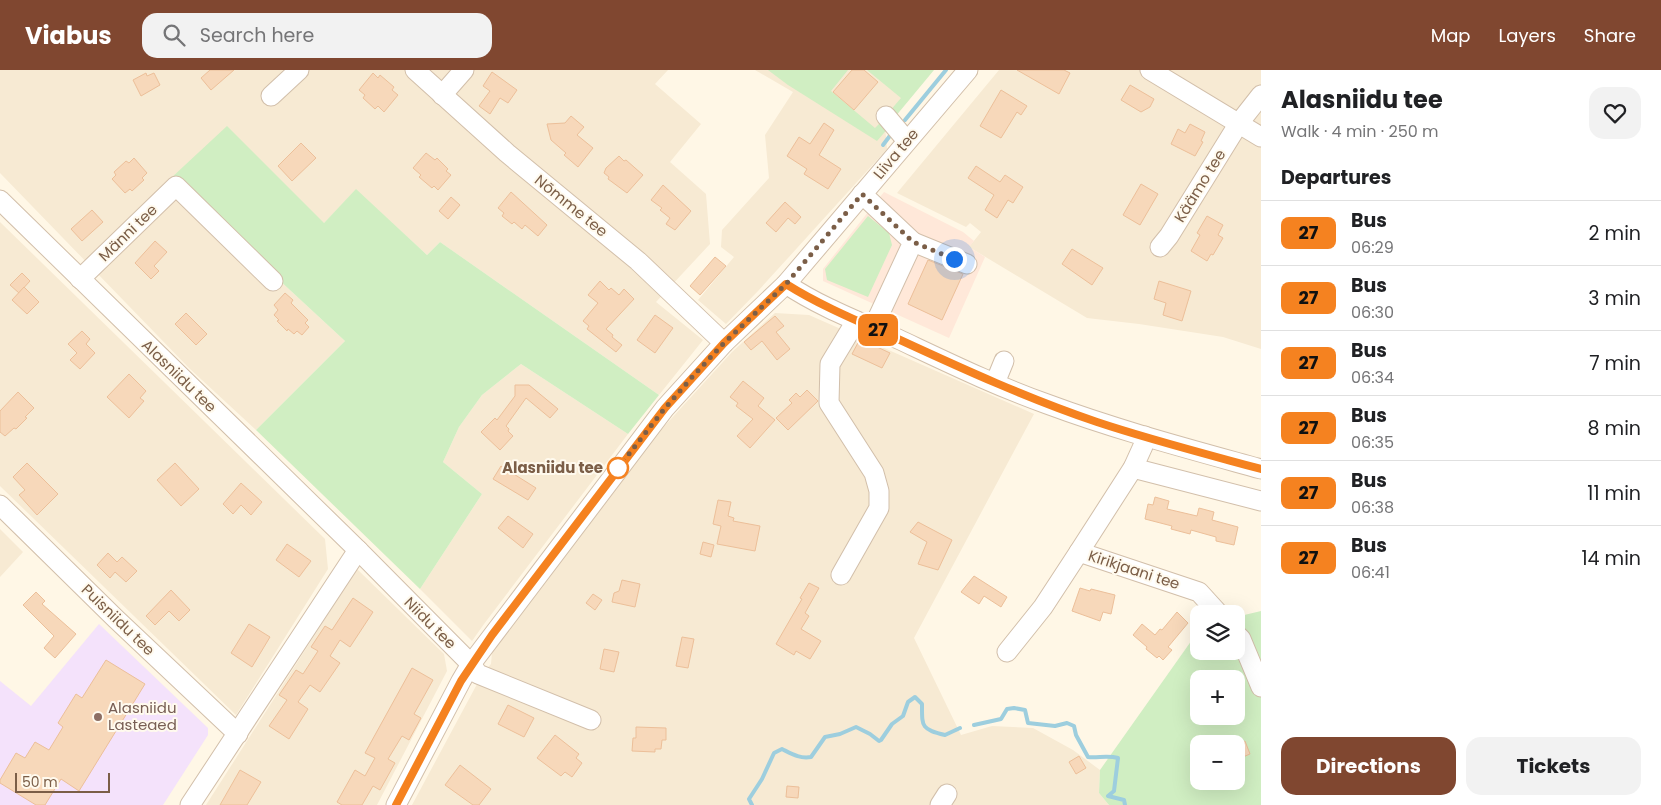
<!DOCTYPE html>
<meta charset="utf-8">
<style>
:root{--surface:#fff;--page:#f2f2f2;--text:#202124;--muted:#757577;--line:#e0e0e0;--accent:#804730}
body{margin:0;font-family:Poppins,sans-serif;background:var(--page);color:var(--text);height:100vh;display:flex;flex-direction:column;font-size:19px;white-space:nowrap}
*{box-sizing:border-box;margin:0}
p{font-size:16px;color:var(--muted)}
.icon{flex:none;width:28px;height:28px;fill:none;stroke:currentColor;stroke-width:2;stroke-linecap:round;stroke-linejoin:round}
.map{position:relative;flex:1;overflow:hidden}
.details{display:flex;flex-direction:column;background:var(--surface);width:400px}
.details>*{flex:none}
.badge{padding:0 10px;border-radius:8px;font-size:18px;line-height:32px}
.controls{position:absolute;left:1190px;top:535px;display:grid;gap:10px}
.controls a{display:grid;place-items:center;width:55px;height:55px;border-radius:10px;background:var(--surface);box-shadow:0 5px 20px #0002;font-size:25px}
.scale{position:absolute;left:15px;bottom:12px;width:95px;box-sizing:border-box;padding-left:5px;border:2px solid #7b5e47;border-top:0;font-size:14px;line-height:18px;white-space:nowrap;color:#7b5e47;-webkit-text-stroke:4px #fffaee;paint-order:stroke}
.you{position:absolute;width:25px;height:25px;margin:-12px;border:4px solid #fff;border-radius:50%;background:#1a73e8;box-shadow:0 0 0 8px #1a73e833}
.map>.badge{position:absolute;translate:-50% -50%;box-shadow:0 0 0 2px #fff}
h2{padding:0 20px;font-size:19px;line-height:45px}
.round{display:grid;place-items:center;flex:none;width:52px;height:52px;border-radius:15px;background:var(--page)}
.overview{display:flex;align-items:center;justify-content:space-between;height:85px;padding:0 20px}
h1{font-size:24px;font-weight:700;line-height:38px}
.button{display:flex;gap:10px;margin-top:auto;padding:10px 20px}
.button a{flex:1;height:58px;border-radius:15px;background:var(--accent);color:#fff;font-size:20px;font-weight:700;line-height:58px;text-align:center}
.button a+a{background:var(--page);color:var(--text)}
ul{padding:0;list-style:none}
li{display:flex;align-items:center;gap:15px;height:65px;padding:0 20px;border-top:1px solid var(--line)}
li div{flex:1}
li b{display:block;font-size:19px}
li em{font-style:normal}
li .badge{min-width:55px;font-weight:700;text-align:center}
header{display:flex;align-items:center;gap:30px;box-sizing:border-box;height:70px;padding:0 25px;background:var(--accent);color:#fff}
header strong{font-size:24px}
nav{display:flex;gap:28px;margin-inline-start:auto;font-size:18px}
.search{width:350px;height:45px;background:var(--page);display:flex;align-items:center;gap:12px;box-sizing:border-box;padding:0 18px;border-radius:15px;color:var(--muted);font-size:19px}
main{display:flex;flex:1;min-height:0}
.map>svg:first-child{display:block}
</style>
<header>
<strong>Viabus</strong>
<div class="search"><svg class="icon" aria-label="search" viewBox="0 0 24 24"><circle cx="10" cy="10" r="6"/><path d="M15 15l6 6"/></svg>Search here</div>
<nav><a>Map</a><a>Layers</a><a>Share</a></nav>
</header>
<main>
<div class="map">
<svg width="1261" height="735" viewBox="0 0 1261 735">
<rect width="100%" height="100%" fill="#fff7e6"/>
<g fill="#f7ead3">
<path d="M0,0h668l-13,14 46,40 -31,38 36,32 4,50 -54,58 47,38 -44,55 -219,-153 -13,13 -71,-65 -32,33 -154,-44 175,162 -89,89 -67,-62 -189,-195z"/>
<path d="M755,0h175l-45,55 2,24 -129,142 -32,33 -28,-24 36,-43 -13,-10 1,-17 47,-52 -4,-43 28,-43z"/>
<path d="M999,0h262v279l-38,-12 -84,-13 -52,-6 -118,-71 12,-15 -11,-9 -4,4 -69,-34z"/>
<path d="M0,152l325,317 3,30 -92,146 -236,-229z"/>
<path d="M775,243l34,2 225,99 -120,224 47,97 31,-9 41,2 40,22 27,20 -1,23 10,12h-697l71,-132 8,-9 1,-12 158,-210 82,-90z"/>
<path d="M521,294l107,70 -144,190 -12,17 -52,-52 62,-95 -39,-32 16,-35 23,-32z"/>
<path d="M0,459l23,23 -23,25z"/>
<path d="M357,499l87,85 3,17 -70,134h-171z"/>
</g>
<path fill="#ffe8d9" d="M884,122l79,40 11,9 -5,6 16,10 -36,81 -126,-57v-12z"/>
<path fill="#f4e2fb" d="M99,554l109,104v7l-45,70h-163v-124l31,25z"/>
<g fill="#d0eec2" fill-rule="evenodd">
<path d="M768,0h80l-17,21 44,37 8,-8 7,6 -13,15 -89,-56z"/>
<path d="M867,0h67l-39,47 -6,-5 12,-14z"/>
<path d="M227,56l97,97 32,-34 71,66 13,-13 219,153 -31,39 -107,-70 -39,31 -23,32 -16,35 39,32 -62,95 -164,-159 89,-89 -175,-162z"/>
<path d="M868,146l21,17 3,12 -24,52 -41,-17 -2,-11z"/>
<path d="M1261,541v194h-152l-10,-12 1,-23 99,-140v21h37v-34zM1199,609h37v37h-37zM1199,674h37v37h-37z"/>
</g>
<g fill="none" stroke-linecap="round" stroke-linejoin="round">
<g stroke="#9dcede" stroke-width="4">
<path d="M905,50l41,-50"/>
<path d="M883,75l9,-12"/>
<path d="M974,655l27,-6 6,-10 7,-1 11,2 3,13 27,3 12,-3 7,3 2,9 12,22c10,1 20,-2 30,1l-4,33 -6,5 16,4 1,5"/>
<path d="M752,735l-3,-6 13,-20 12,-26 8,-4c10,5 18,10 29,8l14,-20 15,-3 16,-7 14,7 9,7 2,-1 11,-16 11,-8 5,-14 7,-5 7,7c0,23 -1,25 23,31l15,-7"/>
</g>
</g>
<g fill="#f7d8ba" stroke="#ecbf99">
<path d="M210,0h24l-23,20 -10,-12z"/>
<path d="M852,0h12l14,12 -24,28 -21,-18z"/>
<path d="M1017,0h47l6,3 -11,21z"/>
<path d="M492,2l25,18 -9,13 -8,-5 -10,16 -11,-8 11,-15 -7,-5z"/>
<path d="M146,3l1,3 7,-3 6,12 -19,11 -8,-16z"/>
<path d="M373,3l5,5 2,-3 14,12 -2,3 6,5 -14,17 -6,-6 -3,3 -12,-11 2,-3 -6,-5z"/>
<path d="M1130,15l24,14 -4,8 -9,5 -20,-12z"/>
<path d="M1001,20l26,16 -6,9 -4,-3 -16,26 -21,-12z"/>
<path d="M571,46l13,11 -7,8 16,13 -15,19 -14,-12 2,-2 -15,-13 -4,-16 18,-1z"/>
<path d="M824,53l10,7 -15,25 22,14 -13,20 -24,-15 3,-5 -20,-13 12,-19 11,7z"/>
<path d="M1190,54l15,8 -4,9 2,1 -8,14 -24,-12 7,-15 7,4z"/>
<path d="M301,73l15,15 -24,23 -14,-15z"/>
<path d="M426,83l9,7 2,-2 11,11 -2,2 5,4 -13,15 -4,-4 -2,2 -13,-11 2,-2 -8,-7z"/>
<path d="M619,86l5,5 2,-1 17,15 -16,18 -19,-14 1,-2 -5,-4 2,-5z"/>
<path d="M134,88l13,15 -5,5 2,2 -12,11 -2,-2 -5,4 -13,-14 4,-4 -2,-3 12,-11 3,2z"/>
<path d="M976,96l24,16 5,-7 18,12 -10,16 -5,-3 -11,18 -12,-8 9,-15 -26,-17z"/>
<path d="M1141,114l17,10 -18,31 -17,-10z"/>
<path d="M663,115l28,26 -16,19 -9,-6 4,-6 -10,-8 2,-2 -11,-8z"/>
<path d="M511,122l36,33 -9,11 -13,-11 -3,4 -8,-7 -2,2 -10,-8 2,-3 -6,-5z"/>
<path d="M451,127l9,8 -12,14 -9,-8z"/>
<path d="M785,132l16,15 -6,7 -7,-6 -12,14 -10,-9z"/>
<path d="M92,140l11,12 -21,19 -11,-12z"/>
<path d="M1207,146l16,9 -5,10 5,3 -10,17 -2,-1 -4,7 -16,-10 9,-16 -3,-2z"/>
<path d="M155,171l12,11 -13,14 5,5 -8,8 -16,-16z"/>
<path d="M1072,179l31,19 -11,17 -30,-21z"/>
<path d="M715,187l11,9 -26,29 -10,-9z"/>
<path d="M928,190l35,14 -21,46 -34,-16z"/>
<path d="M22,203l8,8 -11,12 -9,-8z"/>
<path d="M600,211l9,9 2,-2 8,7 5,-6 10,10 -28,30 7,6 -1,2 10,8 -6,7 -29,-23 2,-3 -6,-5 15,-18 -10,-8z"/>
<path d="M1159,211l32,10 -9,30 -19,-6 3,-12 -12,-4z"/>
<path d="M24,217l15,15 -12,12 -15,-14z"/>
<path d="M285,223l8,7 -2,3 17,17 -3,3 4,4 -7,8 -5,-4 -3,3 -6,-5 -1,2 -10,-10 2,-1 -5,-5 4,-5 -4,-5z"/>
<path d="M186,243l21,21 -11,11 -21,-21z"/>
<path d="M655,245l18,13 -18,25 -18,-13z"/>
<path d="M775,246l9,10 -8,6 14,17 -13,11 -15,-19 -11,9 -7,-8z"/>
<path d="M82,261l8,8 -4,5 9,9 -15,16 -10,-9 7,-7 -9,-9z"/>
<path d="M860,269l30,14 -8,15 -30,-14z"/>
<path d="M129,304l17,17 -6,7 4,3 -15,17 -22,-21z"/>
<path d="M743,311l21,17 -6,8 17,14 -25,28 -13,-12 16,-17 -17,-13 2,-3 -8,-6z"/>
<path d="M515,315h14l29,24 -8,9 -24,-20 -20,28 3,3 -1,2 5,5 -13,14 -19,-18 14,-14 2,2 18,-24z"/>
<path d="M807,320l11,11 -30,29 -12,-12 16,-15 -3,-3 7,-7 4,4z"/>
<path d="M18,322l16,16 -9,9 2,1 -11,11 -2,-1 -9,8 -5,-4v-21z"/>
<path d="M27,393l31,31 -21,21 -18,-20 6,-5 -12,-13z"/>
<path d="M175,393l24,26 -18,17 -24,-26z"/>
<path d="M501,396l35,22 -8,12 -35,-21z"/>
<path d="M241,413l21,19 -11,13 -10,-10 -8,9 -10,-10z"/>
<path d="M1155,427l14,4 -2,8 30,7 2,-8 15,4 -2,8 26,7 -4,18 -18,-4v-4l-25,-7 -1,4 -19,-5 1,-3 -27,-7 3,-15 5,1z"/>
<path d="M718,430l13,2 -3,14 6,2 -1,3 27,5 -5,25 -38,-7 4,-18 -8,-2z"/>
<path d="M508,446l25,18 -10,14 -25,-20z"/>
<path d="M918,452l34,18 -14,30 -20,-6 9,-22 -17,-10z"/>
<path d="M703,472l11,3 -3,12 -11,-3z"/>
<path d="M287,474l24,17 -12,16 -23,-17z"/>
<path d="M108,483l9,9 5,-5 15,14 -11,11 -11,-10 -5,6 -13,-13z"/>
<path d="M974,506l33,21 -6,10 -17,-11 -5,8 -18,-12z"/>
<path d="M622,510l18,4 -5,23 -23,-5 2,-9 5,-2z"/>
<path d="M809,513l10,5 -14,25 4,3 -8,13 20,12 -11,18 -14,-8 -2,4 -18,-11 26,-45 -2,-1z"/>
<path d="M1080,518l10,3 1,-2 24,6 -4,19 -8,-2 -3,9 -28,-10z"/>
<path d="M171,520l19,20 -11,11 -10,-10 -14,14 -9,-9z"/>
<path d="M36,522l9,9 -3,3 34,30 -21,24 -11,-10 10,-12 -31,-31z"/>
<path d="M593,524l9,6 -7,10 -9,-7z"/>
<path d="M353,528l20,14 -23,35 -10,-7 -10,16 10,7 -20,29 -10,-7 -12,17 10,7 -19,30 -20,-13 18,-26 -8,-5 17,-25 7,4 15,-23 -7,-4 14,-21 7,4z"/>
<path d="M1177,542l11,11 -20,24 4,3 -9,10 -4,-4 -2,2 -11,-9 1,-2 -14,-12 9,-11 13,11 5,-6 2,1z"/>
<path d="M249,554l21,13 -18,30 -21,-14z"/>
<path d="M682,567l12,2 -6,29 -12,-2z"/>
<path d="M604,579l15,3 -5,20 -14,-3z"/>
<path d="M106,590l39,24 -66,107 -18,-12 -16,26h-9l-36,-22v-3l16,-27 9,5 10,-16 14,8 14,-23 -5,-4 18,-29 6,4z"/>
<path d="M412,598l21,12 -19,34 7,4 -12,22 -7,-4 -14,23 7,4 -15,27 -7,-4 -11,19h-20l-5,-3 18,-32 10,6 10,-18 -10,-5z"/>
<path d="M508,635l26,13 -10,19 -26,-13z"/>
<path d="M636,657l30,1v12h-4l-1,9h-6v3l-23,-1 1,-13h3z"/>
<path d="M555,665l24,19 -3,4 6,5 -10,14 -7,-5 -4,4 -24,-18z"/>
<path d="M1245,671l5,13 -14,6v-15z"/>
<path d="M1079,686l7,12 -10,6 -7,-12z"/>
<path d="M460,695l31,24 -12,16h-6l-28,-20z"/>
<path d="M240,700l21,12 -14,23h-27z"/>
<path d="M787,716l12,1 -1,11 -12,-1z"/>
</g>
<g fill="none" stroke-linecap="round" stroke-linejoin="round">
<g stroke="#d2bfaa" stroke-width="21">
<g id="minor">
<path d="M415,0l92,83 131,108 86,82"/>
<path d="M1150,0l111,67"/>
<path d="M442,25l22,-25"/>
<path d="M271,26l28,-26"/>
<path d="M886,46l21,25"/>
<path d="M862,124l51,48 -40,86"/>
<path d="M0,130l358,350 113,114 7,10 113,46"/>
<path d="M913,172l54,22"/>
<path d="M1160,177l9,-11 70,-113 22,-28"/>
<path d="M80,209l96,-93 97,95"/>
<path d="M786,214c34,23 74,38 112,55 49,23 98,47 149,65 70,26 142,45 214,65"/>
<path d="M995,313l9,-22"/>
<path d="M1145,366l-2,10 -10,22 -54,84 120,40 20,22"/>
<path d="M1133,398l128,33"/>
<path d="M0,435l116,114 122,115"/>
<path d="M841,505l38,-67v-17l-5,-18 -45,-70 1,-39 26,-43"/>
<path d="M1236,564l5,5 20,48"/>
<path d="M1007,582l36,-45 36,-55"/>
<path d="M190,735l168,-255"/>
<path d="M396,735l65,-124 10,-17 194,-256 59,-65 62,-59 182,-214"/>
<path d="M940,735l7,-11"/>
</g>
</g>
<use href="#minor" stroke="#fff" stroke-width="19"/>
</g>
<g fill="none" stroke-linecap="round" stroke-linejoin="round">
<g stroke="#fff" stroke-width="11">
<path id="line" d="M396,735l65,-124 31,-46 173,-227 59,-65 62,-59c35,22 74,38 112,55 65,30 131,60 199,83 54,18 109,32 164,47"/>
</g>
<use href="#line" stroke="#f58220" stroke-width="8"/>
<path stroke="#7b5e47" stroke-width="5" stroke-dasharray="0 9" d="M618,398l47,-60 29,-33 30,-32 62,-59 76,-90 51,48 41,17"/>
</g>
<circle fill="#fff" stroke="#f58220" stroke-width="2.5" cx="618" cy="398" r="10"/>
<circle fill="#8d6e63" stroke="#fffaee" stroke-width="2" cx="98" cy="647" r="5"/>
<g text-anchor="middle" stroke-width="4" stroke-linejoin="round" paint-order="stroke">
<g font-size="15" fill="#7b5e47" stroke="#fffaee">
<text transform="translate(896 84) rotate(-50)" y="5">Liiva tee</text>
<text transform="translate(1200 116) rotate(-58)" y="5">Käämo tee</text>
<text transform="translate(571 136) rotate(39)" y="5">Nõmme tee</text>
<text transform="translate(128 163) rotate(-44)" y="5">Männi tee</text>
<text transform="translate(179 306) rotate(44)" y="5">Alasniidu tee</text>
<text transform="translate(1134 500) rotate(18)" y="5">Kirikjaani tee</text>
<text transform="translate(118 550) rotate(44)" y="5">Puisniidu tee</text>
<text transform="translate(430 553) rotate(45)" y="5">Niidu tee</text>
</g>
<g font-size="15" font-weight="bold" fill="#7b5e47" stroke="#fffaee" text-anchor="end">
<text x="603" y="403">Alasniidu tee</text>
</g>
<g font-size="15" fill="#785e54" stroke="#fffaee" text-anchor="start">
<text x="108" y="643">Alasniidu<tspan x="108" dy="17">Lasteaed</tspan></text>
</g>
</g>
</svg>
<div class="controls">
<a><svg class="icon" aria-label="layers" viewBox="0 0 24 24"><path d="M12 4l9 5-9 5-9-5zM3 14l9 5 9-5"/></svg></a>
<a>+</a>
<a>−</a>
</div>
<div class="scale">50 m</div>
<div class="you" style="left:954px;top:189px"></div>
<b class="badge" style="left:878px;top:260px;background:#f58220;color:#111">27</b>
</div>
<section class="details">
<div class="overview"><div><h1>Alasniidu tee</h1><p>Walk · 4 min · 250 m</p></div><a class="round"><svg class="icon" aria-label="heart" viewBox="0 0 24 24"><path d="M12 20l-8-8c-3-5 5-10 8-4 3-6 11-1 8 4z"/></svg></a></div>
<h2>Departures</h2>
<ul>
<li><span class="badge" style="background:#f58220;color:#111">27</span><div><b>Bus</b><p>06:29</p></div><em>2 min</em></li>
<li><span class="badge" style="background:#f58220;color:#111">27</span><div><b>Bus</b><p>06:30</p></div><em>3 min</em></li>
<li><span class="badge" style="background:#f58220;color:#111">27</span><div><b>Bus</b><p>06:34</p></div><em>7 min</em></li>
<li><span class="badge" style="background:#f58220;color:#111">27</span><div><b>Bus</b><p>06:35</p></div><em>8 min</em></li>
<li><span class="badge" style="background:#f58220;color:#111">27</span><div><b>Bus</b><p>06:38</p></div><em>11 min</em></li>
<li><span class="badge" style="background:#f58220;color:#111">27</span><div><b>Bus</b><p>06:41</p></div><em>14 min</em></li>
</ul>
<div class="button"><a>Directions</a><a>Tickets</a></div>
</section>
</main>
